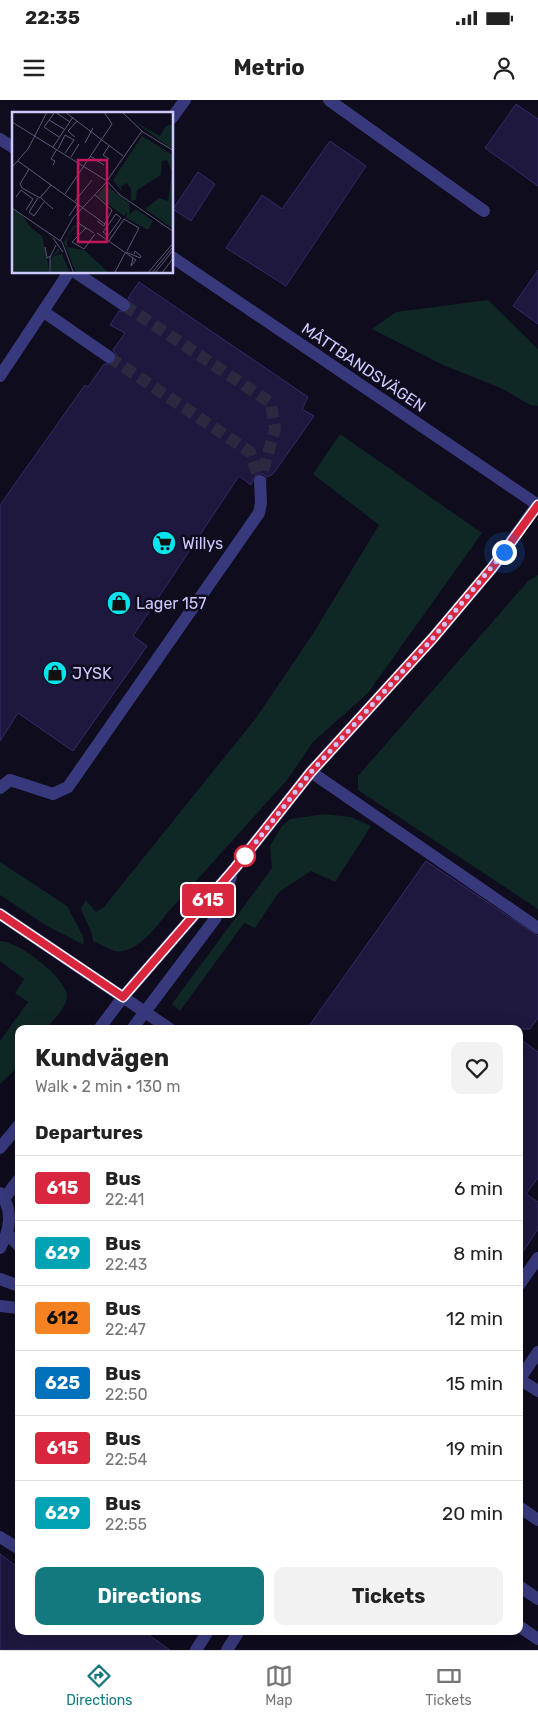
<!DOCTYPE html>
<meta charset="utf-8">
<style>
:root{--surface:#fff;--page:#f2f2f2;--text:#222;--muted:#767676;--line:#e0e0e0;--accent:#14797e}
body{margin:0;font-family:Rubik,sans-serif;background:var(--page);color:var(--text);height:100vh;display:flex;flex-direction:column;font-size:19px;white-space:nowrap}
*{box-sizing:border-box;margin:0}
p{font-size:16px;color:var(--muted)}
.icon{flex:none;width:28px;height:28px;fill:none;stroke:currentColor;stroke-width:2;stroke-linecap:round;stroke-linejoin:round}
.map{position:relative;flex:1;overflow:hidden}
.panel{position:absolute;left:15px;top:925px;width:508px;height:610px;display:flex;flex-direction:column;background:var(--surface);border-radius:10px;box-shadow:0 5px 20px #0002}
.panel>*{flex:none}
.badge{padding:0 10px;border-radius:4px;font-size:18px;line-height:32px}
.you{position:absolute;width:25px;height:25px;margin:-12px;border:4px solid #fff;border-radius:50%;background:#1a73e8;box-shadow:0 0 0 8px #1a73e833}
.map>.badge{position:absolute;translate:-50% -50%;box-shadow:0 0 0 2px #fff}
h2{padding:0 20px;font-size:19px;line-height:45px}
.round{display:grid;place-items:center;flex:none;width:52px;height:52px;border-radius:10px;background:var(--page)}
.overview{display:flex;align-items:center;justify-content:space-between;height:85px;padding:0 20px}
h1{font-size:24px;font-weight:700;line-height:38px}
.cta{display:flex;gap:10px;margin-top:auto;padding:10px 20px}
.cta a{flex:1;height:58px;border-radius:10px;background:var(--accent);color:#fff;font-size:20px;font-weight:700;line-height:58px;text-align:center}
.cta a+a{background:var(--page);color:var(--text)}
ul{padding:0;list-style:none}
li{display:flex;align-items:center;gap:15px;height:65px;padding:0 20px;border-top:1px solid var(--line)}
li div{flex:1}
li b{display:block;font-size:19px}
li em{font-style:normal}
li .badge{min-width:55px;font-weight:700;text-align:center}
.status{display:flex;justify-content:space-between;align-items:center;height:35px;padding:0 25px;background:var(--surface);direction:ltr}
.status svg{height:14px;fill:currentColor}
header{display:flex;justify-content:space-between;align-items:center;height:65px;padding:0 20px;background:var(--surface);font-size:22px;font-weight:700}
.tab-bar{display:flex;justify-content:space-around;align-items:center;height:70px;border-top:1px solid var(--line);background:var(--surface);font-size:14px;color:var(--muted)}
.tab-bar a{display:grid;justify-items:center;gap:2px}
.tab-bar .current{color:var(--accent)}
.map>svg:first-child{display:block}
</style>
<div class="status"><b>22:35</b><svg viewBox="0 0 49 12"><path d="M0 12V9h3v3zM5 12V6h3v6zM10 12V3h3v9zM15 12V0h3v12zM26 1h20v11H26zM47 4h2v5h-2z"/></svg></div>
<header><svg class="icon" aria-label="menu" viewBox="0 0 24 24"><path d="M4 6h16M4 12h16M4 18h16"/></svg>Metrio<svg class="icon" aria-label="person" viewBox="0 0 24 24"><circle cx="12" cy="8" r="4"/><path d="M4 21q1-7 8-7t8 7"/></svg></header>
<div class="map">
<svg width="538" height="1550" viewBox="0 0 538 1550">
<rect width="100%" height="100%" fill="#0e0c1d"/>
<g fill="#0f2725">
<path d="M488,200l50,49v57l-8,-1 -27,-16 -60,-24 -71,-36 24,-17z"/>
<path d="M340,334l142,99 -114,160 -55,49 -26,38 -119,132c-11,14 -32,43 -53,39 -7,-2 -15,-7 -22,-10 -1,-12 -9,-22 -12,-33l5,-8 10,12 7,-4 153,-190 58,-86 65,-107 -66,-51z"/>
<path d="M538,475v334l-180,-119v-14l170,-195z"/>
<path d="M325,714l26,3 20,9 -36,56 -24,-11 -32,21 -24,36 -11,-5 -64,88 -8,-7 100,-136 -2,-22 12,-20 8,-7z"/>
<path d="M0,762l67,44 16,30 1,9 -37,-19 -47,-31z"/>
<path d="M0,841c18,0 66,36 67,55 0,11 -14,24 -21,33h-27v37l-19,18v-43l28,-39 -13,-9 9,-14 -24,-18z"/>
</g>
<g fill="#1e183e" stroke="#342b69">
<path d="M516,4l22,15v67l-53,-38z"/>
<path d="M330,41l36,25 -80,120 -60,-38 36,-53 20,14z"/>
<path d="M198,72l17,12 -24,37 -18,-12z"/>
<path d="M538,170v54l-25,-18z"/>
<path d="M139,182l169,115 -6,12 12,7 -41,58 -6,3 -4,-3h-7l-5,11 -12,-9 -106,160 14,10 -74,105 -55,-38 -18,28v-236l85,-120 3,2 16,-23h8l4,-3v-7l-3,-4 12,-17 -15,-8 9,-14 8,1 4,-3v-7l-3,-4z"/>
<path d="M426,761l112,75v82l-8,11h-223z"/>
<path d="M519,938l19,14v126l-12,16 12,8v27l-19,29z"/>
<path d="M0,1454l19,14v63h124l27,19h-170z"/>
</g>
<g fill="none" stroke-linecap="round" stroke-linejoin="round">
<g stroke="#2b283f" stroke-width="12" stroke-dasharray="12 6" stroke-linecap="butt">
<path d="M124,205l147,98 4,26 -15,52"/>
<path d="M109,257l141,95 10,29"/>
</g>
<g stroke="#38397c" stroke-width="12">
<path d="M329,0l155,111"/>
<path d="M172,18l13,-18"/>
<path d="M0,39l14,9"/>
<path d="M172,157l366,248"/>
<path d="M75,172l49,33"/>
<path d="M44,212l65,45"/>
<path d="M0,276l69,-104"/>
<path d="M311,672l227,156"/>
<path d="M0,688l10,-8 43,14 15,-7 191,-274 2,-10 -1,-22"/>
<path d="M0,814l170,115"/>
<path d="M99,929l24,-32 112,-129 76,-96 122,-134 59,-70 46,-64"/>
<path d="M132,929l83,-110 16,-42"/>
<path d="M0,1048l19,-23"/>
<path d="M0,1093c14,17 10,38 0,55"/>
<path d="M4,1099l15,-20"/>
<path d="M8,1134l11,12"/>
<path d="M0,1179l19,7"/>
<path d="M519,1185l19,-27"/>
<path d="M0,1206l19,2"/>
<path d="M519,1279l19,12"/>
<path d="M519,1280l19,-28"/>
<path d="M519,1407l19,13"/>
<path d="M0,1437l19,12"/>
<path d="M519,1486l19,13"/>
<path d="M519,1526l19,13"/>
<path d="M196,1550l12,-19"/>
<path d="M227,1550l12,-19"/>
</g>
</g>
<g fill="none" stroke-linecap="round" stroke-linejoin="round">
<g stroke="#fff" stroke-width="11">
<path id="line" d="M0,814l123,83 112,-129 76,-96 122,-134 59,-70 46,-63"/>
</g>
<use href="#line" stroke="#d7263d" stroke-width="8"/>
<path stroke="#cdc9fe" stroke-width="5" stroke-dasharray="0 9" d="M245,756l66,-84 122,-134 71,-86"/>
</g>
<defs>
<g id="supermarket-disc" transform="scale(1.25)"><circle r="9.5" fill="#04e4ef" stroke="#0e0c1d"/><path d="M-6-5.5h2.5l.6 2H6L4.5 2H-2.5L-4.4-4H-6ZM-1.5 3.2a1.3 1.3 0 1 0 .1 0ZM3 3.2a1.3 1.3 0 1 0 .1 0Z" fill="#111"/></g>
<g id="shop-disc" transform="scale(1.25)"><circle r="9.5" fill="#04e4ef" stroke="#0e0c1d"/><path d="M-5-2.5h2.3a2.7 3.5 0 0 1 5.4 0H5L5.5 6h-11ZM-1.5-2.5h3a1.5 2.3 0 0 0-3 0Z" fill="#111"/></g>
</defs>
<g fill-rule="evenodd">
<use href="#supermarket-disc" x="164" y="443"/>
<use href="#shop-disc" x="119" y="503"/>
<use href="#shop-disc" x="55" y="573"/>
</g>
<circle fill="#fff" stroke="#d7263d" stroke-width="2.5" cx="245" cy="756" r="10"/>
<g text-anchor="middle" stroke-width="5" stroke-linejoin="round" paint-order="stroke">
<g font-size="16" fill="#cdc9fe" stroke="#0e0c1d">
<text transform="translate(364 267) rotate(34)" y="6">MÅTTBANDSVÄGEN</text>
</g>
<g font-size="16" fill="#cdc9fe" stroke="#0e0c1d" text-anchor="start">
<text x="182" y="449">Willys</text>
<text x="136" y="509">Lager 157</text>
<text x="72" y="579">JYSK</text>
</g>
</g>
<g transform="translate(12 12)">
<rect width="161" height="161" fill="#0e0c1d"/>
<path d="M120,8l28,16 6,-10 7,-2v26zM130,24l31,19v74l-28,-20 14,-11 9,3 4,-29 -5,-12 -5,1 -1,14 -24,15 -1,10 -5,1v-12l-4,-6 -6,3 1,6 -9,-12zM94,73l23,18 1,11 6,-5 17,12 -5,9 -22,-12 1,-6 -3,4 -27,-20zM0,97l10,6 8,12 12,9 8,37h-38zM66,113h2l4,3 -8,-2 -9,12v9l17,3 25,23h-33l-12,-31 8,-14 3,-3zM46,136l2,2 -6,6 8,-2 8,19h-19l-1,-12z" fill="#0f2725"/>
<path fill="none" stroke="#5a5877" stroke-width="1" d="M43,0l-11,15 15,10M43,0l15,10M53,0l58,44M110,0l21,20 31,19M37,8l15,9M0,10l95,59 13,14 54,37M63,25l-7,-6 9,-10M73,31l8,-15M41,35l20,-30M46,37l7,-14 9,5 -9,13M78,44l14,9M59,45l8,-13M97,47l-6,-4 6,-9M6,49l87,63M41,53l2,-4 -4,-2 6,-10M0,55l16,-18 19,-37M17,57l-9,15 2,4 18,10 11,-13M53,82l47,-70 -8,-12M83,83l17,15 -8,16 -7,-5M4,85l5,-7 12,9 -7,11M26,86l-9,14 5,4 10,-14M29,86l12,11M63,89l17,-21M0,96l50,34 12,32M104,102l5,4 -13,18 -5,-4zM57,104l9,-13M65,110l17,11M85,121l39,27 -5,6 2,-8M41,126l10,14M48,129l13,-23 31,-33 38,-54M97,129l15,-22 15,9 -12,23M33,135l2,11 4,-2M72,137l-12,-7 14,-14M72,137l11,-15M114,140l14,6 1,-2 -6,-5 -1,3M38,162v-17l6,-12M102,162l11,-21M135,162l27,-32M139,162l21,-26M142,162l20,-25M149,162l13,-17"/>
<path fill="#c2185b" fill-opacity="0.15" stroke="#c2185b" stroke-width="2.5" d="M66,48h29v82h-29z"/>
<rect width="161" height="161" fill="none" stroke="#cdc9fe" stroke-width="2.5"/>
</g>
</svg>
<div class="you" style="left:504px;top:452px"></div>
<b class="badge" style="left:208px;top:800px;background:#d7263d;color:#fff">615</b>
<section class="panel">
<div class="overview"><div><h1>Kundvägen</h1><p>Walk · 2 min · 130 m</p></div><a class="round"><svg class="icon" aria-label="heart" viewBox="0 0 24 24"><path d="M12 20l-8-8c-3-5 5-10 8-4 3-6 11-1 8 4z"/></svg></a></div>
<h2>Departures</h2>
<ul>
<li><span class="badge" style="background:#d7263d;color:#fff">615</span><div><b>Bus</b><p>22:41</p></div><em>6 min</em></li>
<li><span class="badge" style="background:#00a3b4;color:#fff">629</span><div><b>Bus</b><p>22:43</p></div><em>8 min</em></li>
<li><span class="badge" style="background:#f58220;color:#111">612</span><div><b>Bus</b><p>22:47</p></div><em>12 min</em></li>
<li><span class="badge" style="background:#0072bc;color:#fff">625</span><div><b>Bus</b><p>22:50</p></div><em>15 min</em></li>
<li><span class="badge" style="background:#d7263d;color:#fff">615</span><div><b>Bus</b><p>22:54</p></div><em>19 min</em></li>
<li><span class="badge" style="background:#00a3b4;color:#fff">629</span><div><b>Bus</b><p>22:55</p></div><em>20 min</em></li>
</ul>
<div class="cta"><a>Directions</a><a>Tickets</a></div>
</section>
</div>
<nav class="tab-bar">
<a class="current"><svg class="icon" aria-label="directions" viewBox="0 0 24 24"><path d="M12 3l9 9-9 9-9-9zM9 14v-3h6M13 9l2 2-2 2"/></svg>Directions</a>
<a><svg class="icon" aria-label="map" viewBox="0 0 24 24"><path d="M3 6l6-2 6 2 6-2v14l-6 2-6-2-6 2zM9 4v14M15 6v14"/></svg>Map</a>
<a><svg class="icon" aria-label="tickets" viewBox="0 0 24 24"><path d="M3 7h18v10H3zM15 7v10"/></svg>Tickets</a>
</nav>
